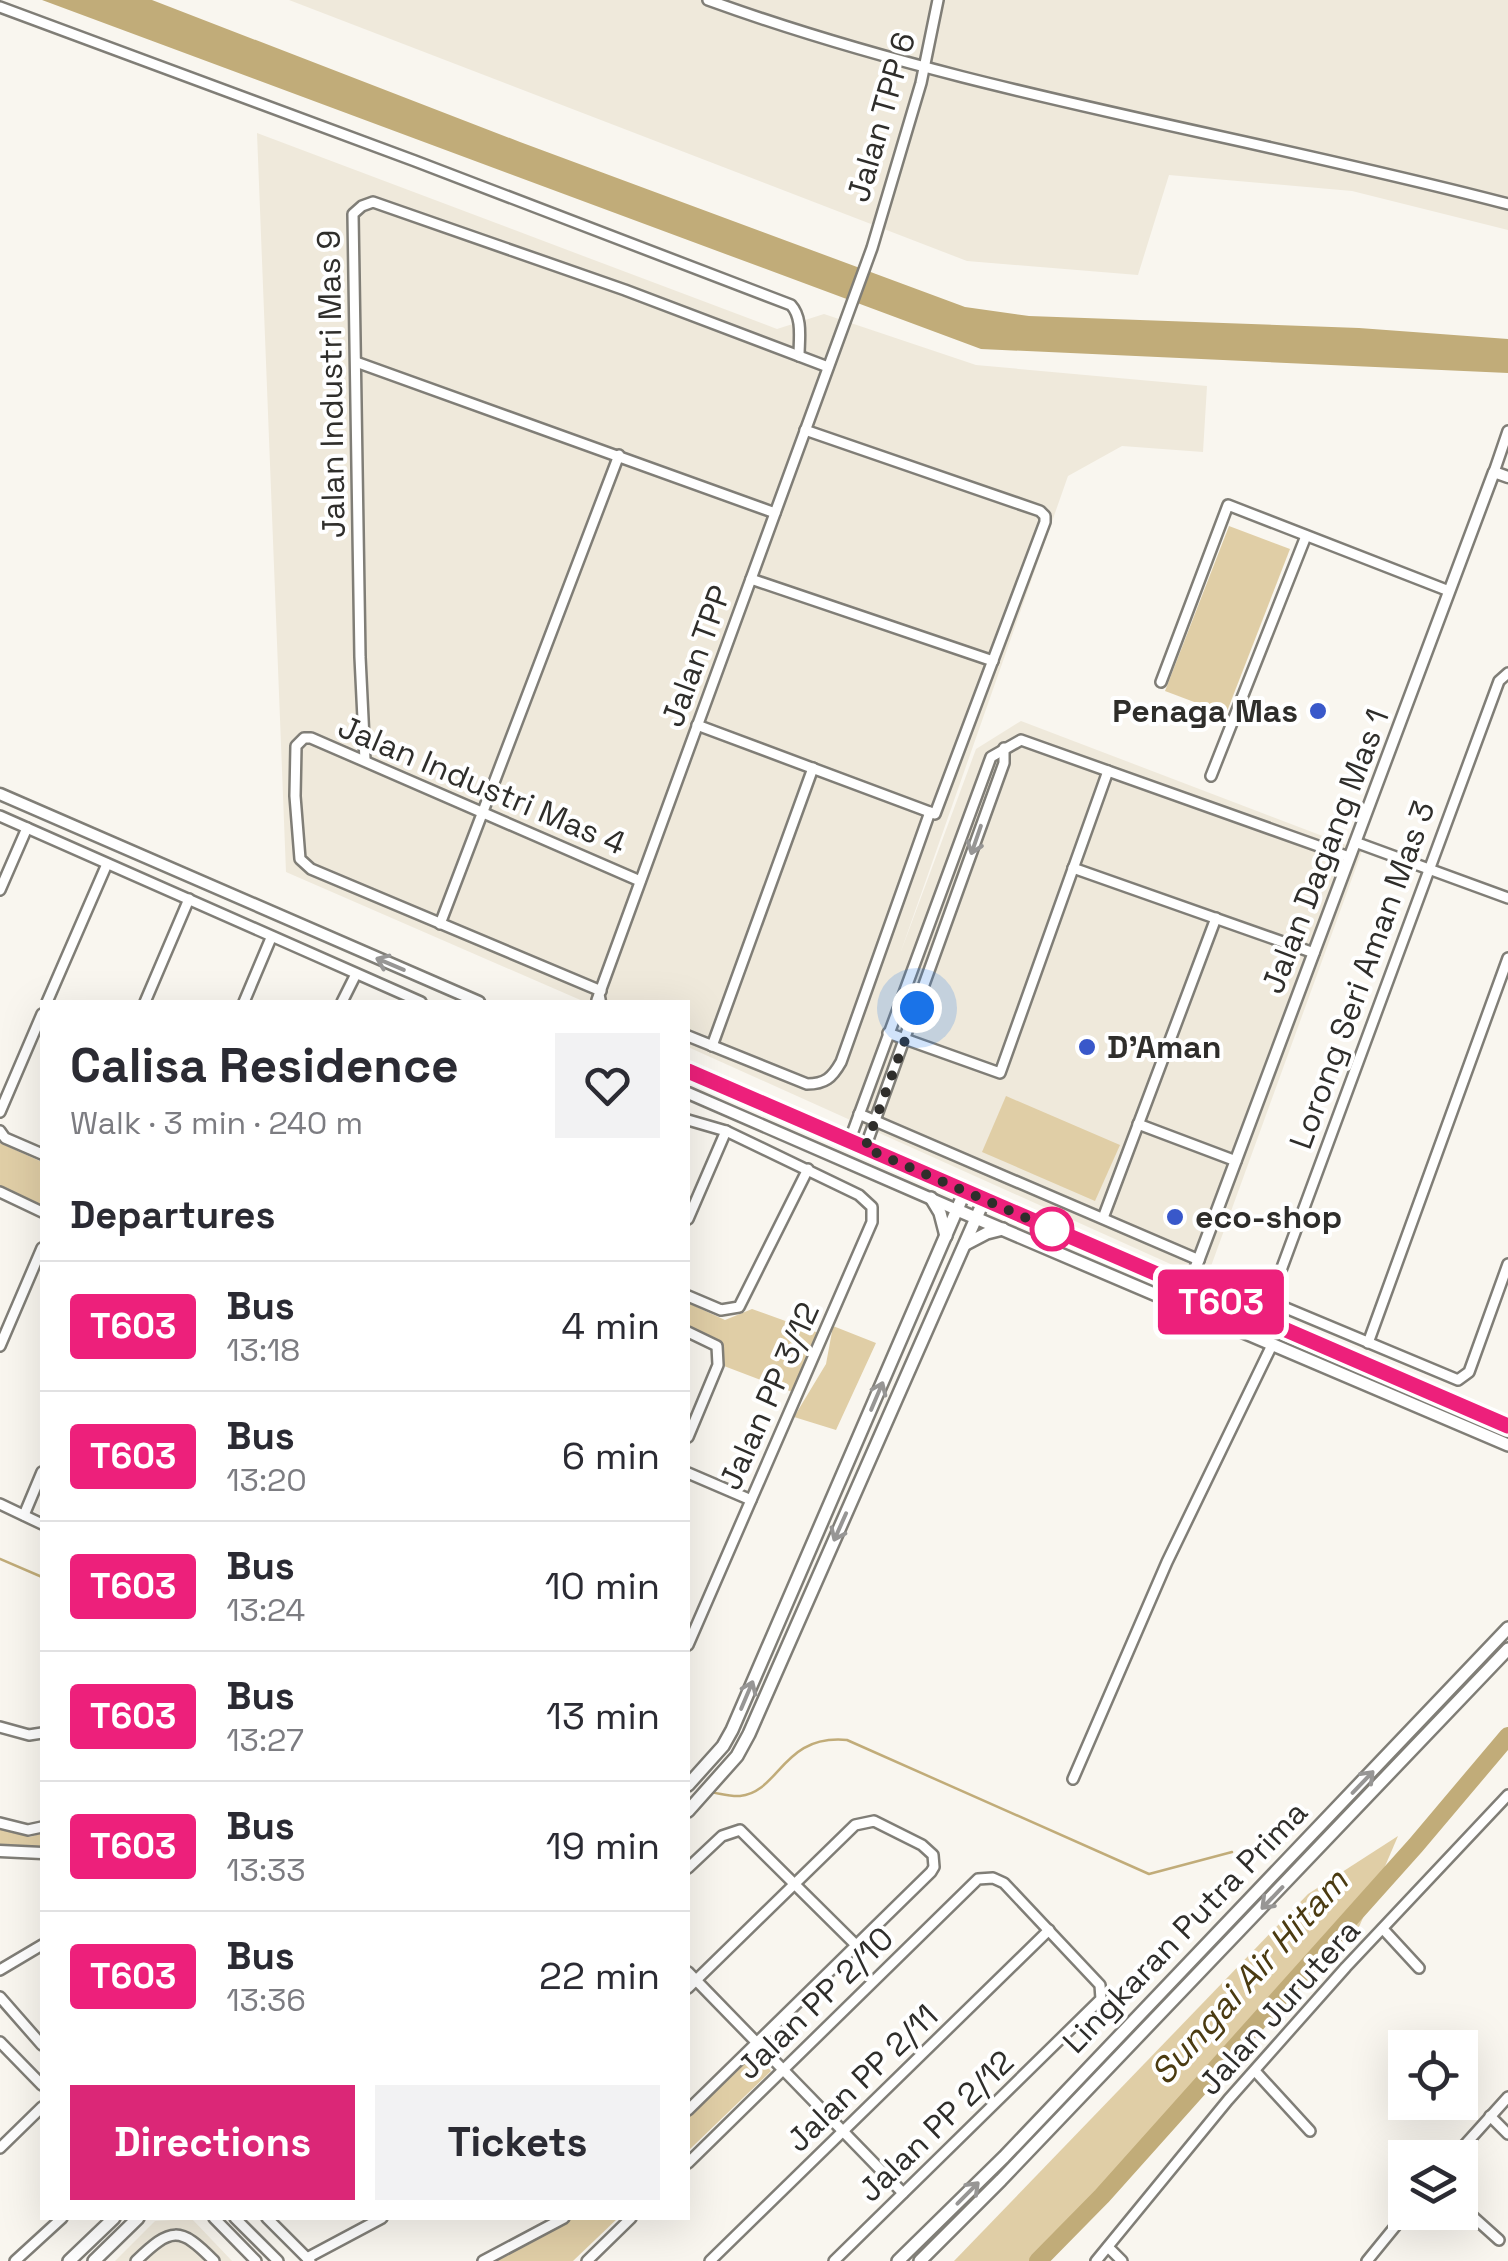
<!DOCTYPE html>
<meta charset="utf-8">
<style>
:root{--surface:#fff;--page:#f2f2f3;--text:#2b2b33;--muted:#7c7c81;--line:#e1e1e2;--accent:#db2777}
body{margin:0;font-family:"Space Grotesk",sans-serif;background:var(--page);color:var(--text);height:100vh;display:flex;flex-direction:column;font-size:38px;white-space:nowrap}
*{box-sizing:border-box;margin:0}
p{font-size:32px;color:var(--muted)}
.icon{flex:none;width:55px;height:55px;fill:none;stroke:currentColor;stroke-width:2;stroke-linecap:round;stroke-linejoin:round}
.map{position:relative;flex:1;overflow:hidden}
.panel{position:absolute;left:40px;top:1000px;width:650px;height:1220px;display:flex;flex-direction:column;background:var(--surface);border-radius:0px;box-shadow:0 10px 40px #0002}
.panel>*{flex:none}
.badge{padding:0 20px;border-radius:8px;font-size:35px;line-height:65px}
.tools{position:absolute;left:1388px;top:2030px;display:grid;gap:20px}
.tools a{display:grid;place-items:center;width:90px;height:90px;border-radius:0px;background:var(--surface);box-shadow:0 10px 40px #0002;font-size:50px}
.you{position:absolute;width:50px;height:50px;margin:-25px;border:8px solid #fff;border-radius:50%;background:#1a73e8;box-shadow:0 0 0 15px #1a73e833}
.map>.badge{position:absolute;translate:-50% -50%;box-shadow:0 0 0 5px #fff}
h2{padding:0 30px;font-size:38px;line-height:90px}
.round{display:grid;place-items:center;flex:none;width:105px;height:105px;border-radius:0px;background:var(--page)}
.summary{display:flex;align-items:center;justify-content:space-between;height:170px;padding:0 30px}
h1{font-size:48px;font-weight:800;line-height:75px}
.primary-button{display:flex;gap:20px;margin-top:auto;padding:20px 30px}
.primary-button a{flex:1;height:115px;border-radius:0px;background:var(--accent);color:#fff;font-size:40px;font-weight:800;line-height:115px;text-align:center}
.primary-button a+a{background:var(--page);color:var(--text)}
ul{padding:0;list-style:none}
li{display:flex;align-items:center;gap:30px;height:130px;padding:0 30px;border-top:2px solid var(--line)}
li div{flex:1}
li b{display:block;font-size:38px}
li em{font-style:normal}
li .badge{min-width:110px;font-weight:700;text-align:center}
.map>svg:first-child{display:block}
</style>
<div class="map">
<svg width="1508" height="2261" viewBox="0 0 1508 2261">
<rect width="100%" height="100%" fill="#f9f6ef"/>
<g fill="#efe9db">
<path d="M289,0h1219v230l-156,-39 -183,-16 -31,100 -171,-14z"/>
<path d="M257,133l520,196 47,-15 152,51 231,21 -4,66 -81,-6 -54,30 -168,478 76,-205 45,-28 341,130 -156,429 -518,-233v-45h-103l-299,-130z"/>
<path d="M192,2219l40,42h-117l40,-40z"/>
</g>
<g fill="#e0cea6">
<path d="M1229,526l61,23 -64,165 -61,-23z"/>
<path d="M1006,1096l114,49 -25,56 -113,-49z"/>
<path d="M0,1143l42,19v45l-42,-20z"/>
<path d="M688,1303l37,17 27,-11 72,26 -29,58 -71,-27 -5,-21 -31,-14z"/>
<path d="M833,1326l43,17 -40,87 -42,-13 32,-53z"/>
<path d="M0,1828l30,9 12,-4v15l-42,-1z"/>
<path d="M1398,1836l-39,91 -319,334h-86l354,-367z"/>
<path d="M754,2052l17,19 -83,80v-36z"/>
<path d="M573,2218h45l-45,43h-81z"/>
</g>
<path fill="#c1ac79" d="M42,0h110l368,142 445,165 64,9 330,12 149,11v34l-527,-24z"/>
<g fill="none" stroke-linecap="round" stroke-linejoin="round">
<g stroke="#c1ac79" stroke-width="2.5">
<path d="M0,1559l42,18"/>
<path d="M709,1792c9,1 22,5 31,4 40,-4 42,-62 107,-56l302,134 83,-22"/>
</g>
<path stroke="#c1ac79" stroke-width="18" d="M1038,2261l64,-65 314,-351 92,-109"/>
<g stroke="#807e77" stroke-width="14">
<g id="minor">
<path d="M708,0c259,94 534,134 800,204"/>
<path d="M0,7l415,154 376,144c12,13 8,34 8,51"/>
<path d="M356,362l419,151"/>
<path d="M1494,472l14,-41"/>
<path d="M751,579l242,82"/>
<path d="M1161,682l67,-177 221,86"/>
<path d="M697,725l238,89 110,-292v-6l-5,-5 -235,-81"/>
<path d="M365,760l-5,-103 -7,-443 9,-8 11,-4 252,88 203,77"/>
<path d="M1211,776l95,-240"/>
<path d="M0,816l421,186"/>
<path d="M1355,842l153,56"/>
<path d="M1073,868l241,85"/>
<path d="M0,890l27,-62"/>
<path d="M440,924l179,-469"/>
<path d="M601,991l-290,-122 -11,-10 -5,-63 1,-50 8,-8h7l329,143"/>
<path d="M597,1000l275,-752 49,-165 17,-83"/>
<path d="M47,1002l60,-138"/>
<path d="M145,1002l44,-103"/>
<path d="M244,1002l27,-64"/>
<path d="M342,1002l14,-28"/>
<path d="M888,1033l112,40 108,-302"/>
<path d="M688,1036l119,48c18,0 25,-6 34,-22l89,-250"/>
<path d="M712,1046l101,-278"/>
<path d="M0,1112l42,-98"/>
<path d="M859,1114l340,146"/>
<path d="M688,1120l38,11 133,64 13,12v15l-184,423"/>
<path d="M1138,1124l98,37"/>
<path d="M0,1131l5,7 37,16"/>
<path d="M849,1142l142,-385 30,-17 328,117"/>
<path d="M865,1148l139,-385v-15"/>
<path d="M0,1192l42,20"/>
<path d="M1103,1218l113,-300"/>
<path d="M688,1219l38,-88"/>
<path d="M1195,1270l263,110 11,-8 39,-108"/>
<path d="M688,1296l33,14 18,-3 69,-138"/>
<path d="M1270,1300l229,-619 9,-8"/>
<path d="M688,1332l29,14 1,19 -30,72"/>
<path d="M1368,1343l140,-385"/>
<path d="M0,1346l42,-98"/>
<path d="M688,1473l63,27"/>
<path d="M0,1504l42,20"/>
<path d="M24,1515l18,-43"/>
<path d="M0,1727l29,8 13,-2"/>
<path d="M1073,1779l94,-217 105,-217"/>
<path d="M0,1823l28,7 14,-3"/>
<path d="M688,1868l34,-32 18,-6 116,115"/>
<path d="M1383,1929l36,39"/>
<path d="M0,1970l42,-25"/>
<path d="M688,1972l215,221"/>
<path d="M688,1988l167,-163 19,-4 48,24 11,10 1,12 -3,5 -243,238"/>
<path d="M0,1997l42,48"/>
<path d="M0,2042l42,43"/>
<path d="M1255,2071l55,60"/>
<path d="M1490,2116l18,18"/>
<path d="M0,2148l42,-41"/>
<path d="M1453,2158l55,-61"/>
<path d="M688,2163l290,-284 15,-1 11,5 96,102 1,14 -267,262"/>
<path d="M1460,2205l39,35"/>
<path d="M214,2218l42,43"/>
<path d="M235,2218l43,43"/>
<path d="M267,2218l43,43"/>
<path d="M1108,2247l14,14"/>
<path d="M307,2258l75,-40"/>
<path d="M15,2261l47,-43"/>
<path d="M136,2261c35,-34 44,-35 78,0"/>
<path d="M483,2261l81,-43"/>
<path d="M587,2261l44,-43"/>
<path d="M710,2261l339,-331"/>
<path d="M1096,2261l132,-161 118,-133 162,-172"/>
<path d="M1367,2261l40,-49"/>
</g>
</g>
<g stroke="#807e77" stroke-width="15">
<g id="tertiary">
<path d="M0,794l479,208"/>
<path d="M599,997l1,5"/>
<path d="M688,1071l277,120"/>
<path d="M688,1093l269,117"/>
<path d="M1188,1288l306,-816 14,5"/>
<path d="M0,1851l42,2"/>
</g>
</g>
<g stroke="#807e77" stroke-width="16">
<g id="secondary">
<path d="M931,1198l9,15 6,23"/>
<path d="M957,1210l551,235"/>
<path d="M966,1244l21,-11 16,-4"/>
<path d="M688,1785l35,-39 9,-16 233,-539 543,235"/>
<path d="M688,1811l49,-55 12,-22 235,-534"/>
<path d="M69,2261l45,-43"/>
<path d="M94,2261l44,-43"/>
<path d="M898,2261l106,-104 504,-529"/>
<path d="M920,2261l81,-81 507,-531"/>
</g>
</g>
<use href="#minor" stroke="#fff" stroke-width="9"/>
<use href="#tertiary" stroke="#fff" stroke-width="10"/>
<use href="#secondary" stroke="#fff" stroke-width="11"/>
</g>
<defs><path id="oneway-shaft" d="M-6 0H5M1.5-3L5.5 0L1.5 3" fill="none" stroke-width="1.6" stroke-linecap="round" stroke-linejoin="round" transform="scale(2.5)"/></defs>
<g stroke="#979695">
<use href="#oneway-shaft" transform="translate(976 840) rotate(109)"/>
<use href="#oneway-shaft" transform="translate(390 964) rotate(-157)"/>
<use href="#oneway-shaft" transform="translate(877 1396) rotate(-67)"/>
<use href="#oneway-shaft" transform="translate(840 1527) rotate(114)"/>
<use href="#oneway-shaft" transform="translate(747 1695) rotate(-67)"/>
<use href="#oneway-shaft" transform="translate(1363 1782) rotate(-46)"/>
<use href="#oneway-shaft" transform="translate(1272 1898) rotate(134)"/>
<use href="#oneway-shaft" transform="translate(968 2193) rotate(-45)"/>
</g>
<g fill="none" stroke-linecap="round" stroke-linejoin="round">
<g stroke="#fff" stroke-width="22">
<path id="line" d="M688,1071l820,355"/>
</g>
<use href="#line" stroke="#ed207b" stroke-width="15"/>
<path stroke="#2f2e2b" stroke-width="10" stroke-dasharray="0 18" d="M917,1008l-52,140 187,81"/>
</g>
<g fill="#3958ca" stroke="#fff" stroke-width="4">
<circle cx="1318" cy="711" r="10"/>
<circle cx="1087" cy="1047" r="10"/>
<circle cx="1175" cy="1217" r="10"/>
</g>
<circle fill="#fff" stroke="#ed207b" stroke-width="5" cx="1052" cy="1229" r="20"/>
<g text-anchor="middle" stroke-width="8" stroke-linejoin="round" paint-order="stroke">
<g font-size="32" fill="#2f2e2b" stroke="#fff">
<text transform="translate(881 117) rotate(-74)" y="11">Jalan TPP 6</text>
<text transform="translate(331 384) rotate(-91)" y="11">Jalan Industri Mas 9</text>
<text transform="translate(696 656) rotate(-70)" y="11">Jalan TPP</text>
<text transform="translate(482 785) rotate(23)" y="11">Jalan Industri Mas 4</text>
<text transform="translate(1325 851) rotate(-69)" y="11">Jalan Dagang Mas 1</text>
<text transform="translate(1362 975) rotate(-70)" y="11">Lorong Seri Aman Mas 3</text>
<text transform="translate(769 1396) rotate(-66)" y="11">Jalan PP 3/12</text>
<text transform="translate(1185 1927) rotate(-46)" y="11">Lingkaran Putra Prima</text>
<text transform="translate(815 2003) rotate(-44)" y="11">Jalan PP 2/10</text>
<text transform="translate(1279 2007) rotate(-48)" y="11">Jalan Jurutera</text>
<text transform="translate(862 2078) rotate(-44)" y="11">Jalan PP 2/11</text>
<text transform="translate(936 2126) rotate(-44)" y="11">Jalan PP 2/12</text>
</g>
<g font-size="32" font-weight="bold" fill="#2f2e2b" stroke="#fff" text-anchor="start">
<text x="1298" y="722" text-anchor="end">Penaga Mas</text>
<text x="1107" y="1058">D'Aman</text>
<text x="1195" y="1228">eco-shop</text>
</g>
<g font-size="35" font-style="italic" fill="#4b3b11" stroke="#fff">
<text transform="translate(1249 1977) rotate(-48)" y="12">Sungai Air Hitam</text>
</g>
</g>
</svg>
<div class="tools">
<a><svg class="icon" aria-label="locate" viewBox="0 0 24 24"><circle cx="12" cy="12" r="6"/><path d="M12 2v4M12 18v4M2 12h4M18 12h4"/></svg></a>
<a><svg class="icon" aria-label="layers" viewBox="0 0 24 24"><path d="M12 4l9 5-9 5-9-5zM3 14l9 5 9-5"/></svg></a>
</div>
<div class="you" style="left:917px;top:1008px"></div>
<b class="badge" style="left:1221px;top:1302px;background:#ed207b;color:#fff">T603</b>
<section class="panel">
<div class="summary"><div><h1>Calisa Residence</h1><p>Walk · 3 min · 240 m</p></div><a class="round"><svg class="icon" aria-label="heart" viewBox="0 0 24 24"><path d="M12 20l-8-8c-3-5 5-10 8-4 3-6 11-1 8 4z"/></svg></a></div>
<h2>Departures</h2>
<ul>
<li><span class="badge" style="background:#ed207b;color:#fff">T603</span><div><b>Bus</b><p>13:18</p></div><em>4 min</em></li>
<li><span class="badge" style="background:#ed207b;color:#fff">T603</span><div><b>Bus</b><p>13:20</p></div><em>6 min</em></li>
<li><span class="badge" style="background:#ed207b;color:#fff">T603</span><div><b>Bus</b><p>13:24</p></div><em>10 min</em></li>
<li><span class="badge" style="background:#ed207b;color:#fff">T603</span><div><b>Bus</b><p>13:27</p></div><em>13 min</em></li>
<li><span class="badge" style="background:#ed207b;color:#fff">T603</span><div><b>Bus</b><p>13:33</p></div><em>19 min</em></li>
<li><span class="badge" style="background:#ed207b;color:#fff">T603</span><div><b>Bus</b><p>13:36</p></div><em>22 min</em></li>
</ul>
<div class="primary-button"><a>Directions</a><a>Tickets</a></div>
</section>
</div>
